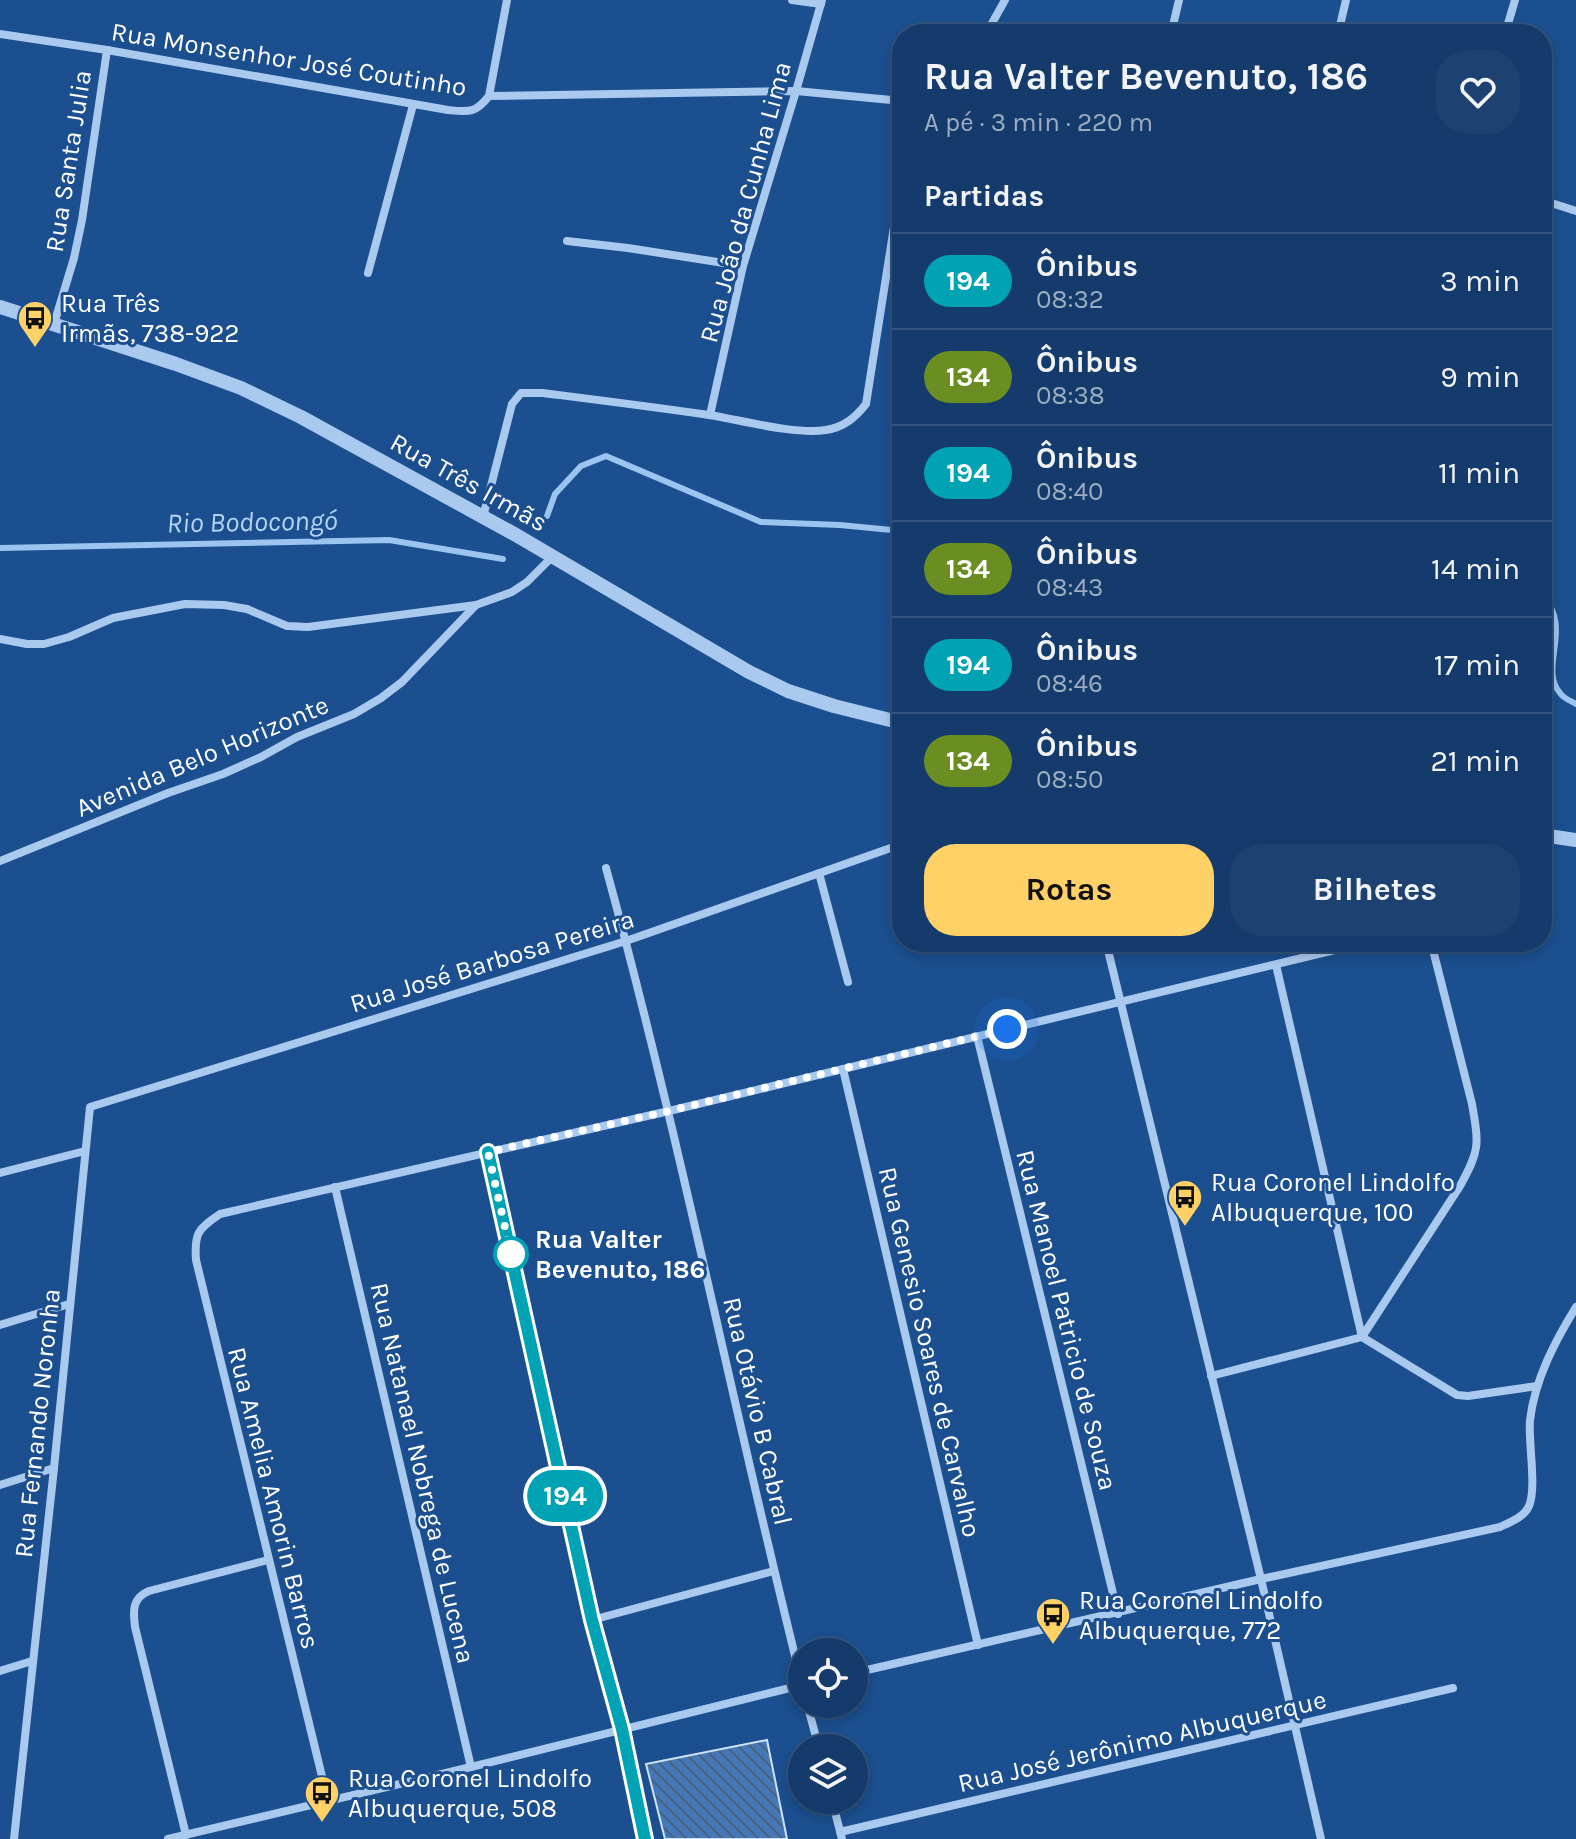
<!DOCTYPE html>
<html lang="pt">
<meta charset="utf-8">
<style>
:root{--surface:#143b6b;--page:#1d4271;--text:#f1f3f6;--muted:#9dadc1;--line:#33557e;--accent:#ffd166}
body{margin:0;font-family:Karla,sans-serif;background:var(--page);color:var(--text);height:100vh;display:flex;flex-direction:column;font-size:30px;white-space:nowrap}
*{box-sizing:border-box;margin:0}
p{font-size:26px;color:var(--muted)}
.icon{flex:none;width:44px;height:44px;fill:none;stroke:currentColor;stroke-width:2;stroke-linecap:round;stroke-linejoin:round}
.map{position:relative;flex:1;overflow:hidden}
.drawer{position:absolute;left:892px;top:24px;width:660px;height:928px;display:flex;flex-direction:column;background:var(--surface);border-radius:32px;box-shadow:0 4px 12px #0003,0 0 0 2px var(--line)}
.drawer>*{flex:none}
.badge{padding:0 16px;border-radius:26px;font-size:28px;line-height:52px}
.buttons{position:absolute;left:788px;top:1638px;display:grid;gap:16px}
.buttons a{display:grid;place-items:center;width:80px;height:80px;border-radius:50%;background:var(--surface);box-shadow:0 4px 12px #0003,0 0 0 2px var(--line);font-size:40px}
.you{position:absolute;width:40px;height:40px;margin:-20px;border:6px solid #fff;border-radius:50%;background:#1a73e8;box-shadow:0 0 0 12px #1a73e833}
.map>.badge{position:absolute;translate:-50% -50%;box-shadow:0 0 0 4px #fff}
h2{padding:0 32px;font-size:30px;line-height:72px}
.round{display:grid;place-items:center;flex:none;width:84px;height:84px;border-radius:32px;background:var(--page)}
.overview{display:flex;align-items:center;justify-content:space-between;height:136px;padding:0 32px}
h1{font-size:38px;font-weight:700;line-height:60px}
.cta{display:flex;gap:16px;margin-top:auto;padding:16px 32px}
.cta a{flex:1;height:92px;border-radius:32px;background:var(--accent);color:#111;font-size:32px;font-weight:700;line-height:92px;text-align:center}
.cta a+a{background:var(--page);color:var(--text)}
ul{padding:0;list-style:none}
li{display:flex;align-items:center;gap:24px;height:96px;padding:0 32px;border-top:2px solid var(--line)}
li div{flex:1}
li b{display:block;font-size:30px}
li em{font-style:normal}
li .badge{min-width:88px;font-weight:700;text-align:center}
.map>svg:first-child{display:block}
</style>
<div class="map">
<svg width="1576" height="1839" viewBox="0 0 1576 1839">
<defs>
<pattern id="building-back-hatch" width="6" height="6" patternUnits="userSpaceOnUse" patternTransform="scale(2)"><rect width="6" height="6" fill="#4478b7"/><path d="M-1 5l2 2M0 0l6 6M5-1l2 2" fill="none" stroke="#486282"/></pattern>
</defs>
<rect width="100%" height="100%" fill="#1b4f8f"/>
<g fill="none" stroke-linecap="round" stroke-linejoin="round">
<g stroke="#9cc4f0" stroke-width="6">
<path d="M547,516l8,-22 26,-28 25,-10 155,66 79,3 62,6"/>
<path d="M0,548l389,-8 114,19"/>
<path d="M1542,596c32,30 -4,72 18,97 3,5 11,8 16,11"/>
</g>
</g>
<path fill="url(#building-back-hatch)" stroke="#cfe3fa" stroke-width="2" d="M767,1740l20,99h-122l-19,-75z"/>
<g fill="none" stroke-linecap="round" stroke-linejoin="round">
<g stroke="#a9c9ee" stroke-width="8">
<path d="M792,0l29,4"/>
<path d="M0,34l107,16 341,60c20,2 27,4 41,-14l307,-5 106,10"/>
<path d="M986,34l19,-34"/>
<path d="M1171,34l8,-34"/>
<path d="M1338,34l8,-34"/>
<path d="M1505,34l10,-34"/>
<path d="M489,96l18,-96"/>
<path d="M1542,200l34,11"/>
<path d="M567,241l61,7 115,18"/>
<path d="M368,273l45,-168"/>
<path d="M54,324l20,-66 8,-38 25,-170"/>
<path d="M710,415l33,-149 53,-175 26,-91"/>
<path d="M483,517l29,-113 9,-11h22c55,7 111,14 166,22 32,5 86,20 117,15 18,-3 29,-12 40,-26l36,-228"/>
<path d="M0,639l27,5h17l25,-7 44,-19 72,-14 39,1 23,4 40,17 21,1 168,-22 36,-13 15,-10 26,-26"/>
<path d="M0,861l168,-68 55,-19 38,-17 36,-20 57,-23 27,-16 21,-16 73,-76"/>
<path d="M606,868c74,270 128,545 196,816"/>
<path d="M819,873l29,109"/>
<path d="M973,942l1,7"/>
<path d="M1106,942l155,637 60,260"/>
<path d="M1276,965l86,372 95,58 11,1 69,-10"/>
<path d="M977,1036l141,578"/>
<path d="M843,1069l135,576"/>
<path d="M488,1152l104,468 30,109 23,110"/>
<path d="M0,1173l85,-22"/>
<path d="M335,1187l136,580"/>
<path d="M0,1325l69,-21"/>
<path d="M1211,1376l151,-39 98,-151c20,-36 19,-41 12,-82l-41,-162"/>
<path d="M0,1485l54,-17"/>
<path d="M592,1620l182,-49"/>
<path d="M0,1671l32,-10"/>
<path d="M854,1673l407,-94 239,-52c11,-5 24,-10 29,-21 8,-19 -1,-63 1,-86 5,-41 25,-79 46,-113"/>
<path d="M807,1704l12,44"/>
<path d="M832,1800l10,39"/>
<path d="M328,1801l-132,-541c-2,-27 2,-31 24,-46l449,-103 699,-169"/>
<path d="M840,1832l613,-144"/>
<path d="M186,1835l-51,-208c-2,-16 -3,-29 14,-36l119,-31"/>
<path d="M14,1839l40,-371 36,-361 536,-166 276,-97"/>
<path d="M168,1839l303,-72 331,-82"/>
</g>
<g stroke="#a9c9ee" stroke-width="14">
<path d="M0,307l176,57 65,24 60,29 215,118 233,137 39,19 46,15 68,17"/>
<path d="M1542,835l34,5"/>
</g>
</g>
<g fill="none" stroke-linecap="round" stroke-linejoin="round">
<g stroke="#fff" stroke-width="18">
<path id="line" d="M488,1152l104,468 30,109 23,110"/>
</g>
<use href="#line" stroke="#00a3b4" stroke-width="12"/>
<path stroke="#fff" stroke-width="8" stroke-dasharray="0 14.4" d="M511,1254l-23,-102 181,-41 338,-82"/>
</g>
<defs>
<g id="bus-pin" transform="scale(1.8)"><path d="M0 17L-7.5 6A9.5 9.5 0 1 1 7.5 6Z" fill="#ffd166" stroke="#1b4f8f"/><path d="M-5-6H5V4H4V6H2V4H-2V6H-4V4H-5ZM-3.5-4V0h7V-4ZM-3.5 1.2v1.5H-2V1.2ZM2 1.2v1.5H3.5V1.2Z" fill="#111"/></g>
</defs>
<g fill-rule="evenodd">
<use href="#bus-pin" x="35" y="318"/>
<use href="#bus-pin" x="1185" y="1197"/>
<use href="#bus-pin" x="1053" y="1615"/>
<use href="#bus-pin" x="322" y="1793"/>
</g>
<circle fill="#fff" stroke="#00a3b4" stroke-width="4" cx="511" cy="1254" r="16"/>
<g text-anchor="middle" stroke-width="6" stroke-linejoin="round" paint-order="stroke">
<g font-size="26" fill="#fff" stroke="#1b4f8f">
<text transform="translate(289 59) rotate(9)" y="9">Rua Monsenhor José Coutinho</text>
<text transform="translate(68 161) rotate(-81)" y="9">Rua Santa Julia</text>
<text transform="translate(745 202) rotate(-75)" y="9">Rua João da Cunha Lima</text>
<text transform="translate(469 482) rotate(29)" y="9">Rua Três Irmãs</text>
<text transform="translate(202 756) rotate(-23)" y="9">Avenida Belo Horizonte</text>
<text transform="translate(492 961) rotate(-17)" y="9">Rua José Barbosa Pereira</text>
<text transform="translate(1067 1320) rotate(76)" y="9">Rua Manoel Patricio de Souza</text>
<text transform="translate(930 1352) rotate(77)" y="9">Rua Genesio Soares de Carvalho</text>
<text transform="translate(758 1411) rotate(77)" y="9">Rua Otávio B Cabral</text>
<text transform="translate(37 1423) rotate(-84)" y="9">Rua Fernando Noronha</text>
<text transform="translate(423 1473) rotate(77)" y="9">Rua Natanael Nobrega de Lucena</text>
<text transform="translate(274 1498) rotate(76)" y="9">Rua Amelia Amorin Barros</text>
<text transform="translate(1142 1741) rotate(-13)" y="9">Rua José Jerônimo Albuquerque</text>
</g>
<g font-size="26" fill="#fff" stroke="#1b4f8f" text-anchor="start">
<text x="61" y="312">Rua Três<tspan x="61" dy="30">Irmãs, 738-922</tspan></text>
<text x="1211" y="1191">Rua Coronel Lindolfo<tspan x="1211" dy="30">Albuquerque, 100</tspan></text>
<text x="1079" y="1609">Rua Coronel Lindolfo<tspan x="1079" dy="30">Albuquerque, 772</tspan></text>
<text x="348" y="1787">Rua Coronel Lindolfo<tspan x="348" dy="30">Albuquerque, 508</tspan></text>
</g>
<g font-size="26" font-weight="bold" fill="#fff" stroke="#1b4f8f" text-anchor="start">
<text x="535" y="1248">Rua Valter<tspan x="535" dy="30">Bevenuto, 186</tspan></text>
</g>
<g font-size="28" font-style="italic" fill="#b5d3f5" stroke="#1b4f8f">
<text transform="translate(252 521) rotate(-1)" y="10">Rio Bodocongó</text>
</g>
</g>
</svg>
<div class="buttons">
<a><svg class="icon" aria-label="locate" viewBox="0 0 24 24"><circle cx="12" cy="12" r="6"/><path d="M12 2v4M12 18v4M2 12h4M18 12h4"/></svg></a>
<a><svg class="icon" aria-label="layers" viewBox="0 0 24 24"><path d="M12 4l9 5-9 5-9-5zM3 14l9 5 9-5"/></svg></a>
</div>
<div class="you" style="left:1007px;top:1029px"></div>
<b class="badge" style="left:565px;top:1496px;background:#00a3b4;color:#fff">194</b>
<section class="drawer">
<div class="overview"><div><h1>Rua Valter Bevenuto, 186</h1><p>A pé · 3 min · 220 m</p></div><a class="round"><svg class="icon" aria-label="heart" viewBox="0 0 24 24"><path d="M12 20l-8-8c-3-5 5-10 8-4 3-6 11-1 8 4z"/></svg></a></div>
<h2>Partidas</h2>
<ul>
<li><span class="badge" style="background:#00a3b4;color:#fff">194</span><div><b>Ônibus</b><p>08:32</p></div><em>3 min</em></li>
<li><span class="badge" style="background:#6b8e23;color:#fff">134</span><div><b>Ônibus</b><p>08:38</p></div><em>9 min</em></li>
<li><span class="badge" style="background:#00a3b4;color:#fff">194</span><div><b>Ônibus</b><p>08:40</p></div><em>11 min</em></li>
<li><span class="badge" style="background:#6b8e23;color:#fff">134</span><div><b>Ônibus</b><p>08:43</p></div><em>14 min</em></li>
<li><span class="badge" style="background:#00a3b4;color:#fff">194</span><div><b>Ônibus</b><p>08:46</p></div><em>17 min</em></li>
<li><span class="badge" style="background:#6b8e23;color:#fff">134</span><div><b>Ônibus</b><p>08:50</p></div><em>21 min</em></li>
</ul>
<div class="cta"><a>Rotas</a><a>Bilhetes</a></div>
</section>
</div>
